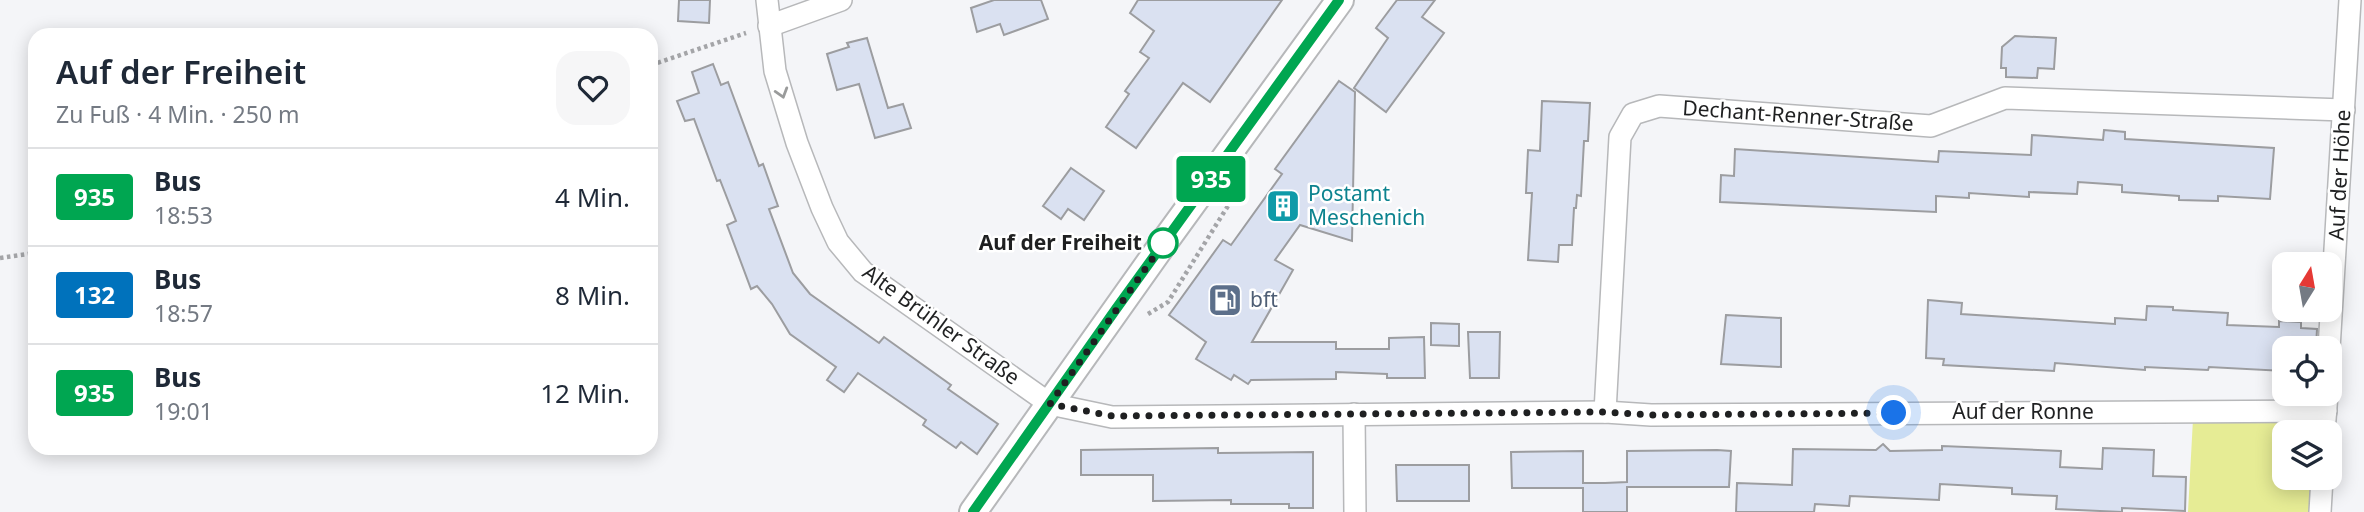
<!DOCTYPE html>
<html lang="de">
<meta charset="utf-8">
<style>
:root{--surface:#fff;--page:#f6f6f7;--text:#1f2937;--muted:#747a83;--line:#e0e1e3}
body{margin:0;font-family:"Noto Sans",sans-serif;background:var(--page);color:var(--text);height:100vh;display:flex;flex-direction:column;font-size:26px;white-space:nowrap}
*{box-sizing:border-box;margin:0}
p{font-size:23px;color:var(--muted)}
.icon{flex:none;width:38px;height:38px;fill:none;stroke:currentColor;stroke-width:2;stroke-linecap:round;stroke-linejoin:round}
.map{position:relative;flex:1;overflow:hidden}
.details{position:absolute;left:28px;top:28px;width:630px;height:427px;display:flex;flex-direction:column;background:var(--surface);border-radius:21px;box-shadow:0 4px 18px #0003}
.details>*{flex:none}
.badge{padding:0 14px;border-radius:5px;font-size:24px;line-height:46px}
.needle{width:46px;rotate:11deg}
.tools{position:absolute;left:2272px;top:252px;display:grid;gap:14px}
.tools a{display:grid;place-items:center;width:70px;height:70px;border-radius:14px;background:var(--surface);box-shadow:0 4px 18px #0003;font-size:35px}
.you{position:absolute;width:35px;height:35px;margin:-18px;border:5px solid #fff;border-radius:50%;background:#1a73e8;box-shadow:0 0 0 10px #1a73e833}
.map>.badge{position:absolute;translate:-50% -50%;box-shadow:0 0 0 4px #fff}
.round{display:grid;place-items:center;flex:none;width:74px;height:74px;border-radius:21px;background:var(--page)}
.headline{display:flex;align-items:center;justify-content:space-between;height:119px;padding:0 28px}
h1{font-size:33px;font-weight:600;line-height:52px}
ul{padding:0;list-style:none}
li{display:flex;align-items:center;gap:21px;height:98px;padding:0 28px;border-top:2px solid var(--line)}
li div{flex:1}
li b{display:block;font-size:26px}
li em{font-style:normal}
li .badge{min-width:77px;font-weight:700;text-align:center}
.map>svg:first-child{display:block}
</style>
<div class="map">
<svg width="2364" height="512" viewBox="0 0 2364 512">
<rect width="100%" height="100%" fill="#f4f5f8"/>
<path fill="#e6ec95" d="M2273,417l20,5 13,10h-22v46h30v34h-126l5,-93z"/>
<g fill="#dae1f1" stroke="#9c9da0" stroke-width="2">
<path d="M679,0h31l-1,23 -31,-2z"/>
<path d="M994,0h47l7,19 -44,16 -4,-11 -23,8 -6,-24z"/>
<path d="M1138,0h144l-72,102 -27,-19 -47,65 -30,-21 23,-33 -4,-3 24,-33 -9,-6 14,-21 -24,-18z"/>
<path d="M1397,0h38l-13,17 22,16 -58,79 -32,-24 34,-50 -12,-10z"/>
<path d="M2015,36l41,2 -2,31 -16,-1 -1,10 -31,-1v-9h-5l1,-21z"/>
<path d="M867,38l21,70 15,-4 8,24 -36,10 -16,-54 -22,6 -10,-36 22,-7 -2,-4z"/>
<path d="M713,64l8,21 7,-3 31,84 4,-2 15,42 -9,3 24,64 17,21 69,49 5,-6 67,48 -3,4 50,35 -21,30 -16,-12 -5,6 -33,-23 3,-5 -68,-47 -14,19 -17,-12 9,-13 -46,-33 -18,-30 -15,-18 -6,3 -24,-64 9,-4 -16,-41 -3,1 -23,-62 -9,2 -8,-20 22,-8 -7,-21z"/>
<path d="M1339,81l16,11 -3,149 -52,-16 -25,35 18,10 -41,72h84v7h53v-11l35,-1 1,41h-38v-4l-51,-2v7l-85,1 -3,4 -14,-9 -3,5 -35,-21 10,-17 -37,-27 54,-75 8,5 51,-71 -7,-5z"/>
<path d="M1542,101l48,2 -2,38h-4l-3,55 -4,-1 -1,13h-2l-2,37h-13l-1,17 -30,-2 4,-67h-6l2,-43 12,1z"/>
<path d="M2104,130l21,2v7l149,9 -4,51 -52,-3v5l-39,-1v-4l-57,-4v-7l-44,-3 -1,12 -48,-2v5l-60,-4v5l-33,-2v16l-216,-10 1,-27 13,1 1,-27 203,13 1,-11 92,4 1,-20 71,5z"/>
<path d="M1071,168l33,23 -20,29 -16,-11 -7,10 -18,-13z"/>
<path d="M1928,300l34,3 -1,11 154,10v-6l31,2 1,-14 26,1v3l55,3 -1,12 52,2v-6l22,1v6l16,1 -1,19h-32v23l-75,-4 -1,3 -63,-3v3l-90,-7 -1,8 -111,-6 1,-6 -18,-1z"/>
<path d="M1726,315l55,3v49l-60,-3z"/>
<path d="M1431,323l28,1v22l-28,-1z"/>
<path d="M1468,332h32l-1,46h-29z"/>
<path d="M1883,444l7,7 52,-1v-4l119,5 -1,16 42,2 1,-21 51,2 -1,26 33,1 -1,34 -63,-3v4l-66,-3 1,-13 -45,-2v-6l-72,-4 -1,16 -89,-4 -1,10 -34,-2 -1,8h-78l1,-29 55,2 1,-36 83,1z"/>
<path d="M1218,448v5l95,-1v56h-24v-4h-58v-4l-78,1v-26h-72v-25z"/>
<path d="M1717,450l14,1 -2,36h-102v25h-44v-24h-71l-1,-36 72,-1v32h22l22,-1v-31z"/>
<path d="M1396,465h73v36h-72z"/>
</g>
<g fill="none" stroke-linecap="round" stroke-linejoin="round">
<g stroke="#b7b8ba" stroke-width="24">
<g id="minor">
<path d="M767,0l8,71 22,72 25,65 16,34 25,30 187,132 62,13 493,-5 46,3 675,-4"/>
<path d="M769,26l72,-26"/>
<path d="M2329,349l21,-349"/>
<path d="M1605,412l15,-275 13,-23 26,-8 272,20 74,-28 339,12"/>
<path d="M1354,414l1,98"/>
<path d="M2324,432l3,-38"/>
<path d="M2320,512l2,-34"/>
</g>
</g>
<g stroke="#b7b8ba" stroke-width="30">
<path id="tertiary" d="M973,512l192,-271 175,-241"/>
</g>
<g stroke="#a4a5a8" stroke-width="4.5" stroke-dasharray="3.5 3.5" stroke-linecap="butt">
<path d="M651,65l95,-32"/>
<path d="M0,258l35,-5"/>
<path d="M1148,314l20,-12 63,-101"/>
</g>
<use href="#minor" stroke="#fff" stroke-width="21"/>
<use href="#tertiary" stroke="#fff" stroke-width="26"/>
</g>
<defs><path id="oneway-chevron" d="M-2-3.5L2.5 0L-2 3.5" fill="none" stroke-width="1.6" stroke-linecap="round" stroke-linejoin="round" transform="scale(1.75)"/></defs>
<use stroke="#9a9b9b" href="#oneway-chevron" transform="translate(782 93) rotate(73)"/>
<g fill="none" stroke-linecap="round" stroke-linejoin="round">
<g stroke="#fff" stroke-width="16">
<path id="line" d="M973,512l143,-203 223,-309"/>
</g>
<use href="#line" stroke="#00a651" stroke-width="10"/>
<path stroke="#1f2021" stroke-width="7" stroke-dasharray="0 12.6" d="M1163,243l2,-2 -115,163 62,12 493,-4 46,3 243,-2"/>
</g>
<defs>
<g id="building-square" transform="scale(1.75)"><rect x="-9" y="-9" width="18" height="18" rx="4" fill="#0f9aa8" stroke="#fff"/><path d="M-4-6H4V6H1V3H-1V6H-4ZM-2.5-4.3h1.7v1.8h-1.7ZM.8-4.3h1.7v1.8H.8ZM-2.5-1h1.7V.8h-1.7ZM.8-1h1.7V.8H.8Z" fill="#fff"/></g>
<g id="fuel-square" transform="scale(1.75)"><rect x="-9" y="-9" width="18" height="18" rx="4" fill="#5c6f8a" stroke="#fff"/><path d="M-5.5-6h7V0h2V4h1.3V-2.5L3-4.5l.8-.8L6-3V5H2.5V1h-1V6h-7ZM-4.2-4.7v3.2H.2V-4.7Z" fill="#fff"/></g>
</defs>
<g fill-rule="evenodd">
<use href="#building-square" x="1283" y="206"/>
<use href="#fuel-square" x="1225" y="300"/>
</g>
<circle fill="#fff" stroke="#00a651" stroke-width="3.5" cx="1163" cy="243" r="14"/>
<g text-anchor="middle" stroke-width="5" stroke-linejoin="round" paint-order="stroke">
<g font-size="21" fill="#1f2021" stroke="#fff">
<text transform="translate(1798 116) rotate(4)" y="7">Dechant-Renner-Straße</text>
<text transform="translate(2340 175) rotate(-87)" y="7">Auf der Höhe</text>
<text transform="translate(941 325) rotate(36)" y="7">Alte Brühler Straße</text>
<text x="2023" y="419">Auf der Ronne</text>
</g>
<g font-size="21" fill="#0d838f" stroke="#fff" text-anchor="start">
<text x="1308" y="201">Postamt<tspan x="1308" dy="24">Meschenich</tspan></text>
</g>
<g font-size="21" font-weight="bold" fill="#1f2021" stroke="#fff" text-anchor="end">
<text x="1142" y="250">Auf der Freiheit</text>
</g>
<g font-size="21" fill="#4e5e75" stroke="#fff" text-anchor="start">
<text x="1250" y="307">bft</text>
</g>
</g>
</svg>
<div class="tools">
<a><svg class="needle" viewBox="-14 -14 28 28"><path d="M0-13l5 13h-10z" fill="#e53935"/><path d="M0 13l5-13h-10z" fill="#747a83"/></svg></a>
<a><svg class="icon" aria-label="locate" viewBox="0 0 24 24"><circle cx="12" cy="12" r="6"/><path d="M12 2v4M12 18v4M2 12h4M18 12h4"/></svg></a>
<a><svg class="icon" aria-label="layers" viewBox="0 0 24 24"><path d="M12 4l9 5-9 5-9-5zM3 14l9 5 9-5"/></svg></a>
</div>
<div class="you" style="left:1894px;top:413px"></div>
<b class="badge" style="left:1211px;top:179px;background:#00a651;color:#fff">935</b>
<section class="details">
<div class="headline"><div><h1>Auf der Freiheit</h1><p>Zu Fuß · 4 Min. · 250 m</p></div><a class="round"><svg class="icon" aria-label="heart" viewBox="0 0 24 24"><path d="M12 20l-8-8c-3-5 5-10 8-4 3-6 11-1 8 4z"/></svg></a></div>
<ul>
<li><span class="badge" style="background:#00a651;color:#fff">935</span><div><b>Bus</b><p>18:53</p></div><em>4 Min.</em></li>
<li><span class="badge" style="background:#0072bc;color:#fff">132</span><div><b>Bus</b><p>18:57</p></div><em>8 Min.</em></li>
<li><span class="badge" style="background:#00a651;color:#fff">935</span><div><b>Bus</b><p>19:01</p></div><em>12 Min.</em></li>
</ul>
</section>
</div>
